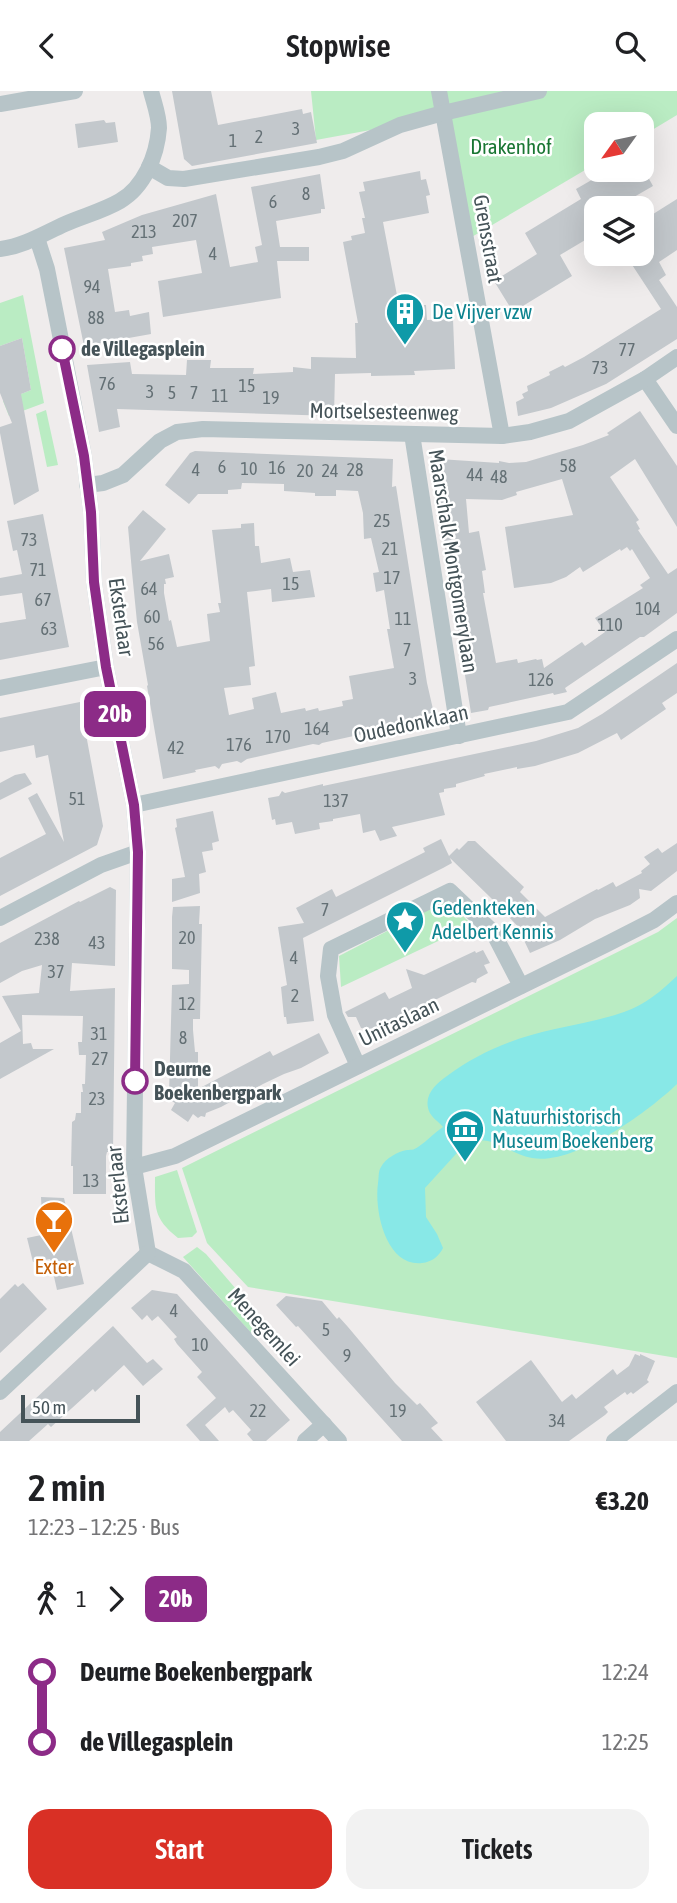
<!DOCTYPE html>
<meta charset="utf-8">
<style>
:root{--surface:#fff;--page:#f2f2f2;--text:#202124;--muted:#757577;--accent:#d93025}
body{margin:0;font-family:"Asap Condensed",sans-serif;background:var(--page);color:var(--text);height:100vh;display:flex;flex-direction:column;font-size:26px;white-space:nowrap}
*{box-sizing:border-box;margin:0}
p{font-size:23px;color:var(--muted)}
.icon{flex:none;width:38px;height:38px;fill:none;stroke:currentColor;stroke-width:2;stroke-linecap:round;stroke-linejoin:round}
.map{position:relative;height:1350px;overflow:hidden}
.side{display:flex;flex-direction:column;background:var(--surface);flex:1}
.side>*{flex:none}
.badge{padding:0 14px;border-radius:10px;font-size:24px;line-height:46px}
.needle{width:46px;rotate:237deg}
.controls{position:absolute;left:584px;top:21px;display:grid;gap:14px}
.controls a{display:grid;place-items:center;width:70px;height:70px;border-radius:14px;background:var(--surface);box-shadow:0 7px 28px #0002;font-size:35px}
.scale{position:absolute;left:21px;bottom:18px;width:119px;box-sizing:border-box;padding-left:7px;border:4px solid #455358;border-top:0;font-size:19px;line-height:24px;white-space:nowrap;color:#455358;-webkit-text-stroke:5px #fff;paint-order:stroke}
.map>.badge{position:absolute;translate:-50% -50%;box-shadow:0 0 0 4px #fff}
.legs{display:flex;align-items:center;gap:10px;height:77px;padding:0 28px;font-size:23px}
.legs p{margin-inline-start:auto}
.head{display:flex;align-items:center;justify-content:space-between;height:119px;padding:0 28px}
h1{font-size:38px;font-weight:600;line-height:52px}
.cta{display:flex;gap:14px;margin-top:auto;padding:14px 28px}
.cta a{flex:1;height:80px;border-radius:21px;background:var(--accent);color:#fff;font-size:28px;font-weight:600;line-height:80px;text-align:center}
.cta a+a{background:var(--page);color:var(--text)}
ul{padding:0 28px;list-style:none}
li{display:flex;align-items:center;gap:24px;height:70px;font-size:26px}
li i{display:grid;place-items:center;width:10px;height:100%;margin:0 9px;background:currentColor}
li i::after{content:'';width:18px;height:18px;margin:-9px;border:5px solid;border-radius:50%;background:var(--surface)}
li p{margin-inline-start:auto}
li:first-child i{background:linear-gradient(#0000 50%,currentColor 0)}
li:last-child i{background:linear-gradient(currentColor 50%,#0000 0)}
header{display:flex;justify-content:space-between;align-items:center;height:91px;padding:0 28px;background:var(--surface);font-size:32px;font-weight:600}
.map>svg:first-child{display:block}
</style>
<header><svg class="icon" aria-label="back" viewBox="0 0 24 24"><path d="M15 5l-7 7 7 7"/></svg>Stopwise<svg class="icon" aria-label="search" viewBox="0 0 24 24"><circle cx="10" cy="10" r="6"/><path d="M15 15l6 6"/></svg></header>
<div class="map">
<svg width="677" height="1350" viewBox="0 0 677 1350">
<rect width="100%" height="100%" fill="#efecec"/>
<g fill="#baecc3">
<path d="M311,0h366v24l-35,21v-12h-45v39l-127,75 -23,-122 -131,24z"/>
<path d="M23,204l21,108 -35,13 -6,-15 28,-11 -9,-52 -22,8v-43z"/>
<path d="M46,319l12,55 -11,2 -11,-53z"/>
<path d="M447,809l25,25 -131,62 -2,-31z"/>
<path d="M677,827v440l-429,-71 -41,-44 -25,-75 476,-236z"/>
<path d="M177,1079l20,62 -5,5 -14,1c-25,-20 -23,-30 -23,-61z"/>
<path d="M197,1156l9,7 60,70 -13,11 -70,-78z"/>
</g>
<path fill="#88e8e7" d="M677,885v108c-29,28 -103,82 -145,74 -25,-5 -40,-25 -66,-15l-41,45 1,29 11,17 6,14c-4,8 -11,14 -21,15 -36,4 -48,-52 -44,-80 1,-5 0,-12 3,-16 4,-8 17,-16 26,-17 8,-1 4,1 11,-3 9,-6 16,-14 25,-20 -4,-5 -12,-10 -14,-16 -6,-16 7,-27 18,-35 32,-24 70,-39 108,-47 23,-5 46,-9 69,-17 21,-7 37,-21 53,-36z"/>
<g fill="#c3c8cc" fill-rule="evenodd">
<path d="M172,0h39l7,34 84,-16 1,5 8,-2 6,31 -125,23 -8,-7z"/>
<path d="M104,29l2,3 9,-1 3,20 -40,6 -3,-24z"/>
<path d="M609,79h35l9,16 -38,22h-18v25l-37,22 12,21 -59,36 -19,-31 43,-27 -12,-21 56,-34 -5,-10z"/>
<path d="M420,80l1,9 5,-1 4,16 -4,1 3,17 -46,9 16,84 27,-1 1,15 26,-1 2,50 -41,2 1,4 -44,1v-3l-36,1 -1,42 -217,-7 3,18 -21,5 -12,-67 43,-3 2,12 54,1 1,-15h24l-1,8h44l-1,6 40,-2v-5l18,2v-12l45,1 -1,-35h3l-15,-81 9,-2 -1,-4 14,-3 -3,-15h3l-6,-26 6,-1 -2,-9z"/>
<path d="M320,83l5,35h-4v4l-45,8 4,26h29v14h-32l4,37 -118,19 -5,-36 44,-8 -6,-33 -44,7 1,7 -11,2 1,5 -12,2v3l-23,3 7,43 14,-2 1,6 19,-4 2,22 -67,12 -20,-98 41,-8 -3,-8 40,-17 74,-21 14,73 28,-5 -3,-15 7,-2 -11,-58z"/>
<path d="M677,108v51l-18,12 7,13 -7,5 18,27v32l-71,45 -55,24 -33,8 -2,-14 8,-4 -2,-4 6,-3 -1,-5 23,-11 -1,-3 14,-7 2,2 19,-10 77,-48 -36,-55h17v-33z"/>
<path d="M22,247l9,52 -10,4 18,97 -25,14 -14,-72v-6l12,-4 -12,-30v-47z"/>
<path d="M640,320l37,55v61l-42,-68 -25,18 29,43 -3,2 4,7 -2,1 30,44 9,-6v45l-33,24h-4l-75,51 2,4 -13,3 -1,-2 -64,14 -1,3 -17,3 -40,-253 8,1v-2l60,4v-2l10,2 17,-1 57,-17 26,-10 -2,-2zM562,388l11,36 -68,12 9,61 37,-5 15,-6 14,-10 3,5 37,-23 1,2 6,-4 3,4 2,-2 18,29 -10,7 3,3 -48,30 10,14 -20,14 -3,-4 -38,26 -2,-9 -5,1 -1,-1 -18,4 -1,-4 -21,4 -13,-70h2l-3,-22 4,-1 -7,-39 -10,2 -3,-34 36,1 15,-5 -1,-3z"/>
<path d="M195,360l198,8 -1,28 4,-1 31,197 8,35 -113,25 -3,2 -6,-1 -66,15 -6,4 -4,-2 -15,3 -3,5 -4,-3 -20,4 1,2 -33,7 -16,-93 1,-1 -11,-63 -5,-50 -4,-45 15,-17 23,19 -26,32 29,-7 5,23 -9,2 1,5h-2v9l5,28 2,-1 6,27 33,-6 -3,-27 13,-2 -2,-9h3l-9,-73 29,-2v-4l13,-1 1,23h4l2,17 29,-5 3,14 17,-2 5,27 -43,5 -1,-13 -24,3 8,74 -6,1 2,18 -27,3 5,27 25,-6 -2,-11 24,-6 5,21 24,-5 1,3 12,-3 1,3 24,-5 -1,-5 11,-2 -4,-23 45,-8 -7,-39h3l-6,-39 -8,2 -3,-19 6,-1 -8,-34 -7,1 -1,-26 -5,-22 -22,-1v6h-21v-3l-31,-2v-7l-42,-1 -1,6 -13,1v4h-30l-9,10 -24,-19 25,-32z"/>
<path d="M43,423l26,133 -69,13v-37l26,-4 -4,-26 -22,3v-18l22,-4 -5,-24 -4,1 -6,-30z"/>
<path d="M677,572v30l-15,10 4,6 -45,31 -4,-7 -39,20 -43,13 -18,3v-2l-33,7 1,2 -29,8v3l-12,2v3l-5,1 6,22 -53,12 5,9 -17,5 -5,-11 -12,3 -3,-19 -27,5v2l-14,2 1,6 -25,5 -3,-12 -16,3 -1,-6 -3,1 -4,-22 11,-2 3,-5 3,2 38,-9v2l213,-45 42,-13 24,-14z"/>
<path d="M80,611l23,124 -6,19 -97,51v-38l46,-24 -18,-36 9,-5 27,49 -16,-87 -12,3 -2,-13 -34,7v-34z"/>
<path d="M25,682l7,11 -32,16v-17l15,-8z"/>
<path d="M213,720l6,30 -7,2 1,7 -11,2 4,20 -7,2 1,19 -28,9v-23l13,-2 -10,-49 2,-1 -1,-8z"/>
<path d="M441,748l8,17 8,-8 2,2 9,-9h7l49,46 -4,5 25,25 52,-28 1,1 15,-8 3,5 26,-14 -1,-2 9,-7 -6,-7 14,-9 4,5 15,-10v28l-26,20 -12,-2 1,9 -10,7 -35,14 -35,21 -30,13 -9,-19 3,-1 -33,-35 -41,-40 2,5 -9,5 -140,70 11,83 -27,3 -1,-7h-2l-3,-30 6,-2 -9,-58 26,-4 -8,-15 36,-19 4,8 89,-45 -2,-4z"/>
<path d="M110,796l6,3 -1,76 -43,-3 -2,28 45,-3 -2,164h-6l-1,4v38h-33v-28h-2l1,-44 3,-2 1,-7h5v-21h2l-1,-8h3l1,-29h-7l-1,-13h4l1,-26 -61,-1 1,29 8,-1 2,6h21l-54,30v-36l21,-12 -19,-35 37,-3 3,-28 -20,6 -22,12v-40l79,-42 1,1z"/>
<path d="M200,815l-1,18h3l-2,95h-7v11l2,22h3v37l72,-38 3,5 46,-23 10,20 -28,15 -17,6 -21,10 -42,23 -15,6 -1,4 -4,-1 -3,2 -5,-4 -5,8 -17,-12 4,-7 -5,-3 -1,-5 3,-110 17,-1v-14l-17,-1v-52l1,-10z"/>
<path d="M483,859l7,13 -6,2 4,8 -11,6 -1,4 -4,-1 -99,48 -12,-2 -5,-11h-8l-3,-5 40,-20 4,7 23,-11 -6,-19 18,6 51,-24 1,2z"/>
<path d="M41,1106l23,1 20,86 -27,6 -7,-31 -17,3 -6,-24 19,-4 -4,-15z"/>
<path d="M23,1192l24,26 -47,44v-54l15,-15 3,3z"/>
<path d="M152,1199l25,4 113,126 -24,21h-13l-6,-7 4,-4 -18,-20 -4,3 -4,-6 -20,18 14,16h-19l-14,-16 30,-27 -19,-21 5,-5 -25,-28 -3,-5 3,-2 -19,-21 -6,5 -5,-6 -5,5 -11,-12z"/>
<path d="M286,1205l36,5 15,18 2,-2 9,10 47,56 22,22 3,-2 18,20 -7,5 12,13h-41l-104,-115 -2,1 -20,-22z"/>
<path d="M113,1235l34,37 6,-4 10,10 -20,17 -19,-21 -29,27 -2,-3 -42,38 -3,-3 -19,17h-29v-9z"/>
<path d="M635,1263l5,2v-2l15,7 -8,19 2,2 -16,12 -2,-2 -4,3 -2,-3 -21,15 4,5 -3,3 -36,26h-63l-30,-39 55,-42 31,42 10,-8 4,5 37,-30 4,6 12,-9z"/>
</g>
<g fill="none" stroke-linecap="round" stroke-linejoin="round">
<g stroke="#b7c4c8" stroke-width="16">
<path d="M439,0l63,345"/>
<path d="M0,13l75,-13"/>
<path d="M149,76l19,11 16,1 135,-22 24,-6 57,-26 43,-12 96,-22"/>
<path d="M37,147l10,31 37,187 7,56 3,70 12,85 28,138 4,47 -4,315 14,86"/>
<path d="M0,158c24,-3 43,-15 65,-25 18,-8 38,-13 55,-23 24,-14 37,-45 39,-73 0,-12 -5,-25 -8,-37"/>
<path d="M645,288l32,47"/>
<path d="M412,343l47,302"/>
<path d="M87,394l16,-2 20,-8 37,-34 17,-9 26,-3 299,7 28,-4 39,-11 76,-42 32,-22"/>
<path d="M0,597l106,-21"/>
<path d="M134,714l434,-93 109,-73"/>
<path d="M0,827l101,-53 37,-13"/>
<path d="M358,975l-23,-51 -7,-39 3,-27 119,-58 43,41 28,54"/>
<path d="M134,1076l41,-11 430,-211 49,-25 23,-17"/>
<path d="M148,1162l36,18 155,170"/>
<path d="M0,1301l148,-139"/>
<path d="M305,1350l19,-17"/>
<path d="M614,1350l63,-49"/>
</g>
</g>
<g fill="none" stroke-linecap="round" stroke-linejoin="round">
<g stroke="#fff" stroke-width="16">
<path id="line-1" d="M62,258l22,107 7,56 3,70 12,85 28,138 4,47 -3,229"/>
</g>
<use href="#line-1" stroke="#8c2b87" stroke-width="10"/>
</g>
<defs>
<g id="building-pin" transform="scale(2.0125)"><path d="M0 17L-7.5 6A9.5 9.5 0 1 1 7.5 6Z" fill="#0f9aa8" stroke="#fff"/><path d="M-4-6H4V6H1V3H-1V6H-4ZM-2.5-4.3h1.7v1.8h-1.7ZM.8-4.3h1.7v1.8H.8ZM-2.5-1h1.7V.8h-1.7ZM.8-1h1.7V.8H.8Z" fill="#fff"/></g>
<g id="sight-pin" transform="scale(2.0125)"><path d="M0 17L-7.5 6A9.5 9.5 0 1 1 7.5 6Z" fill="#0f9aa8" stroke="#fff"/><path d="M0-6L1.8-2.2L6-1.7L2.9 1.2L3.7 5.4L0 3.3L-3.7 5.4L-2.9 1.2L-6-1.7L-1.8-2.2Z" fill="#fff"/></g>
<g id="museum-pin" transform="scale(2.0125)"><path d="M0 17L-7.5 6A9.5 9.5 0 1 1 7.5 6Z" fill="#0f9aa8" stroke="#fff"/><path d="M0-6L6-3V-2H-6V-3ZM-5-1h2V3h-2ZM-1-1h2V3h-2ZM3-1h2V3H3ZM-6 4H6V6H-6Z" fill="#fff"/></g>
<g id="bar-pin" transform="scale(2.0125)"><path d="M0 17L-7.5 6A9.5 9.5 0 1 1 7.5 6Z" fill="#e8710a" stroke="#fff"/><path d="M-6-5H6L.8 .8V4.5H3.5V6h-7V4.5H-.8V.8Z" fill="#fff"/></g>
</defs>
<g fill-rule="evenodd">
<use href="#building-pin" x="405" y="221"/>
<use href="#sight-pin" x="405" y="829"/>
<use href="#museum-pin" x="465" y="1038"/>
<use href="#bar-pin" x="54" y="1129"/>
</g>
<g fill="#fff" stroke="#8c2b87" stroke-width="3.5">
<circle cx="62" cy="258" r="12"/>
<circle cx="135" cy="990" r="12"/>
</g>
<g text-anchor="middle" stroke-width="5" stroke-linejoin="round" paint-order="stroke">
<g font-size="18" fill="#647075">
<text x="296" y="44">3</text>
<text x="259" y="52">2</text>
<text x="233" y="56">1</text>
<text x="306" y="109">8</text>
<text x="273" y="117">6</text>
<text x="185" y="136">207</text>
<text x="144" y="147">213</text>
<text x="213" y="169">4</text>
<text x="92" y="202">94</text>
<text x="96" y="233">88</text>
<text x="627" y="265">77</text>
<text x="600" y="283">73</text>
<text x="107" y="299">76</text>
<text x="247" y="301">15</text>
<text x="150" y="307">3</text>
<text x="172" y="308">5</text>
<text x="194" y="308">7</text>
<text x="220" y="311">11</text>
<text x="271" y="313">19</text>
<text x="568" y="381">58</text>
<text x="222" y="382">6</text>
<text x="277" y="383">16</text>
<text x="249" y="384">10</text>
<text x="196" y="385">4</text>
<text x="355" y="385">28</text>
<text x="305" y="386">20</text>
<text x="330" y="386">24</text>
<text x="475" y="390">44</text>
<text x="499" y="392">48</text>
<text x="382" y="436">25</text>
<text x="29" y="455">73</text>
<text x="390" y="464">21</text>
<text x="38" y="485">71</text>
<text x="392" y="493">17</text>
<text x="291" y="499">15</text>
<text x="149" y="504">64</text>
<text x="43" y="515">67</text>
<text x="648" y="524">104</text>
<text x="152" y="532">60</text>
<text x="403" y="534">11</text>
<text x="610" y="540">110</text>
<text x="49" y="544">63</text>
<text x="156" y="559">56</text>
<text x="407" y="565">7</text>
<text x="413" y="594">3</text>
<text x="541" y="595">126</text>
<text x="317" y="644">164</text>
<text x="278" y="652">170</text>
<text x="239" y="660">176</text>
<text x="176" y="663">42</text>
<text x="77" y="714">51</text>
<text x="336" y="716">137</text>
<text x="325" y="825">7</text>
<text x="187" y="853">20</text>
<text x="47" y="854">238</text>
<text x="97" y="858">43</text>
<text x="294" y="873">4</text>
<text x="56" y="887">37</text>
<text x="295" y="911">2</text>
<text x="187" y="919">12</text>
<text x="99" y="949">31</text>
<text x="183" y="953">8</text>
<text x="100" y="974">27</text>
<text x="97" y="1014">23</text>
<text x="91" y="1096">13</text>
<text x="174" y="1226">4</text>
<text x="326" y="1245">5</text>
<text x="200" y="1260">10</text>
<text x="347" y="1271">9</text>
<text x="258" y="1326">22</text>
<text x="398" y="1326">19</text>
<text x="557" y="1336">34</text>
</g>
<g font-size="21" fill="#197633" stroke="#fff">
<text x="511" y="63">Drakenhof</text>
</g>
<g font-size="21" fill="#455358" stroke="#fff">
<text transform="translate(488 148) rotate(80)" y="7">Grensstraat</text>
<text transform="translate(384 321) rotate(1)" y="7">Mortselsesteenweg</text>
<text transform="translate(453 470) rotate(81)" y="7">Maarschalk Montgomerylaan</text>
<text transform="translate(121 526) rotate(82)" y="7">Eksterlaar</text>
<text transform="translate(411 633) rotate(-12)" y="7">Oudedonklaan</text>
<text transform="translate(399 931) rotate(-26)" y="7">Unitaslaan</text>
<text transform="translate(118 1094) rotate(-96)" y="7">Eksterlaar</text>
<text transform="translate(264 1236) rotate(48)" y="7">Menegemlei</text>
</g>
<g font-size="21" fill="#0d838f" stroke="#fff" text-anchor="start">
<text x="432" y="228">De Vijver vzw</text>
<text x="432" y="824">Gedenkteken<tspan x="432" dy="24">Adelbert Kennis</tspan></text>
<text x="492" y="1033">Natuurhistorisch<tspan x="492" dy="24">Museum Boekenberg</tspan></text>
</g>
<g font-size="21" font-weight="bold" fill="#455358" stroke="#fff" text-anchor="start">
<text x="81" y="265">de Villegasplein</text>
<text x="154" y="985">Deurne<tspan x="154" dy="24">Boekenbergpark</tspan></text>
</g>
<g font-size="21" fill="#c56008" stroke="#fff">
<text x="54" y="1183">Exter</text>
</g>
</g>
</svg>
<div class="controls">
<a><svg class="needle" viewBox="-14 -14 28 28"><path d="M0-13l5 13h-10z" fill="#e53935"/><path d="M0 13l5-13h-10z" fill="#757577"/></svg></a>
<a><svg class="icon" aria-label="layers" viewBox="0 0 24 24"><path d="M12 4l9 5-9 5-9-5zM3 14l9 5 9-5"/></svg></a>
</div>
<div class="scale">50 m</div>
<b class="badge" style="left:115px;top:623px;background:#8c2b87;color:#fff">20b</b>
</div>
<section class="side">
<div class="head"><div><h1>2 min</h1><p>12:23 – 12:25 · Bus</p></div><b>€3.20</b></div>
<div class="legs"><svg class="icon" aria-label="walk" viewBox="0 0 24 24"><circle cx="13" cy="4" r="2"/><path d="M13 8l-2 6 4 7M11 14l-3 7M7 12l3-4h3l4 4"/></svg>1<svg class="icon" aria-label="forward" viewBox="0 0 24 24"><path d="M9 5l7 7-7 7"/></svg><b class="badge" style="background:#8c2b87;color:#fff">20b</b></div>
<ul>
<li><i style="color:#8c2b87"></i><b>Deurne Boekenbergpark</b><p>12:24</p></li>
<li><i style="color:#8c2b87"></i><b>de Villegasplein</b><p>12:25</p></li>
</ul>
<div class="cta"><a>Start</a><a>Tickets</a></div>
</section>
